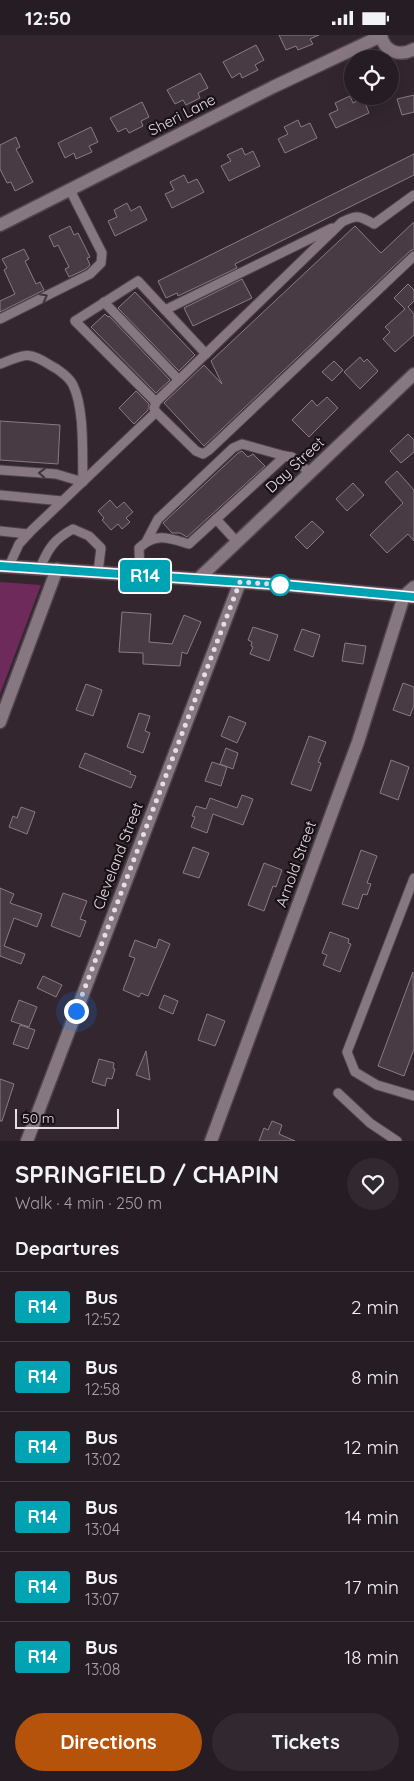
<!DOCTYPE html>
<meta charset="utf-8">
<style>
:root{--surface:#261c23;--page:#322930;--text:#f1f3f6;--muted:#a4a1a6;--line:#423a41;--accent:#b45309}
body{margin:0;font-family:Quicksand,sans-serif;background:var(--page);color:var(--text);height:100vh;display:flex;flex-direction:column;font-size:19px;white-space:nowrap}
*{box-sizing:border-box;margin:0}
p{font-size:16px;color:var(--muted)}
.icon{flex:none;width:28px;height:28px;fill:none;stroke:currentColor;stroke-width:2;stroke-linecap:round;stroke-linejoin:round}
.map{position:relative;height:1106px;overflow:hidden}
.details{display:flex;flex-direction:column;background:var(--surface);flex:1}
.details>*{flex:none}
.badge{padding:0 10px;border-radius:4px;font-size:18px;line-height:32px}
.buttons{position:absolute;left:344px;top:15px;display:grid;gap:10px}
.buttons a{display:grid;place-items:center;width:55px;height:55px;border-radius:50%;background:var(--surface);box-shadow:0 5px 20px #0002,0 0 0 1px var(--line);font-size:25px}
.scale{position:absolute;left:15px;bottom:12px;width:104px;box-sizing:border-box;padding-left:5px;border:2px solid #e6dde3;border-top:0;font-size:14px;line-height:18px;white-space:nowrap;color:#e6dde3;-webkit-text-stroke:4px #171115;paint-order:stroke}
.you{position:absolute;width:25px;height:25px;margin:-12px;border:4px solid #fff;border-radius:50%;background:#1a73e8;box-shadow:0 0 0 8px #1a73e833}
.map>.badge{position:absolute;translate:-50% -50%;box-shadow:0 0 0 2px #fff}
h2{padding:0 15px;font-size:19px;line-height:45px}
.round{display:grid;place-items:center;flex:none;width:52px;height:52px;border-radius:26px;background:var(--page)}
.summary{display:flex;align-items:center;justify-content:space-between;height:85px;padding:0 15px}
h1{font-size:24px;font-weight:700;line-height:38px}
.primary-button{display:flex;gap:10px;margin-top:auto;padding:10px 15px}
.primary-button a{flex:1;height:58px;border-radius:30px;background:var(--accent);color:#fff;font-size:20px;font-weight:700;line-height:58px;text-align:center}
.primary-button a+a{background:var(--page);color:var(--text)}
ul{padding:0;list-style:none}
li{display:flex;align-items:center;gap:15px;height:70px;padding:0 15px;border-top:1px solid var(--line)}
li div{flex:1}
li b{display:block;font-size:19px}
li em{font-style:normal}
li .badge{min-width:55px;font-weight:700;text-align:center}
.status{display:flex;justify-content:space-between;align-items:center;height:35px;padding:0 25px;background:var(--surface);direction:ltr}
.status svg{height:14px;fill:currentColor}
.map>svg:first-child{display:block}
</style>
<div class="status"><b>12:50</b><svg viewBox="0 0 49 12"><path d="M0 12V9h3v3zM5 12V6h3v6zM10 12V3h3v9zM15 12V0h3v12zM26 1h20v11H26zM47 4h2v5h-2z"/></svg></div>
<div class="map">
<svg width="414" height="1106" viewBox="0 0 414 1106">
<rect width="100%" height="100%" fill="#33262f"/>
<path fill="#6d2a5a" d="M0,547l41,3 -41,109z"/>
<g fill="#493b44" stroke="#8a7a84">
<path d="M279,0h40l-9,4 3,5 -15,6 -2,-4 -10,4z"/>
<path d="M256,10l8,15 -9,5 3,5 -16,8 -2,-5 -8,5 -9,-16z"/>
<path d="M200,38l8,15 -10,5 2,5 -14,7 -3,-5 -8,4 -8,-14z"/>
<path d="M414,60v17l-12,3 -5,-16z"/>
<path d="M350,61l3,7 10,-5 6,15 -33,15 -7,-14 9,-4 -3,-7z"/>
<path d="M142,67l7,15 -8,4 2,5 -14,7 -3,-5 -8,4 -8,-14z"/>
<path d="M298,85l3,7 9,-4 7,15 -32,15 -7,-14 10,-5 -4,-7z"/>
<path d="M91,92l7,15 -9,4 3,6 -16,7 -2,-6 -9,5 -7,-15z"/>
<path d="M16,102l4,10 -4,2 17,33 -18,9 -4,-9 -4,1 -7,-14v-24z"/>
<path d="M242,113l3,7 8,-4 7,15 -31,15 -8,-15 10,-5 -4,-6z"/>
<path d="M414,119v21l-179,89 2,4 -59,28 -1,-3 -11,5 -8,-17z"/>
<path d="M184,140l4,8 9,-4 7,13 -32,16 -7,-14 9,-4 -4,-8z"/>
<path d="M127,168l4,8 9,-5 7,14 -32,16 -7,-15 9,-4 -3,-7z"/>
<path d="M414,187v27l-4,2 -205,194 -1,1 -40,-43 40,-38 18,19 -11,-23 144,-135 26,27z"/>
<path d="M70,191l4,9 4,-2 12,24 -3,1 3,7 -4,4 -17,8 -4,-8 4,-2 -11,-22 -4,2 -5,-11z"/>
<path d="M24,214l5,10 -4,2 11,23 4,-2 4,8 -44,22v-11l15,-7 -11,-24 3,-2 -5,-9z"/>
<path d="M242,244l10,19 -59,28 -9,-18z"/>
<path d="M408,249l6,6v11l-6,6 6,7v21l-19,17 -12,-13 7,-7 -5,-5 20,-18 -11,-11z"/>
<path d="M135,257l60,63 -16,16 -61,-63z"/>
<path d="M105,279l3,3 1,-1 61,64 -14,13 -65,-66z"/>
<path d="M360,322l4,5 3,-3 11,12 -18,18 -16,-17z"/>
<path d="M334,326l9,9 -11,11 -10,-9z"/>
<path d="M136,356l13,13 -1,6 -14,14 -15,-16z"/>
<path d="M327,362l11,11 -29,29 -17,-17 20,-20 5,6z"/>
<path d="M0,386l60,4 -2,39 -58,-4z"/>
<path d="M408,399l6,6v12l-13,11 -11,-12z"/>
<path d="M242,416l6,6 5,-3 12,12 -78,71 -7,-4h-8l-9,-10 75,-70z"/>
<path d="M397,436l17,19v51l-6,-7 -21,19 -17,-18 33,-32 -18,-21z"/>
<path d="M353,448l11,12 -17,16 -11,-12z"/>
<path d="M110,465l7,8 7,-6 9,10 -7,6 4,4 -8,7 -4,-5 -7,6 -9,-10 2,-2 -6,-7z"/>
<path d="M312,486l12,11 -17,17 -12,-12z"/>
<path d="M122,577l29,2 -2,28 23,2 12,-29 17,7 -14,32 -5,-2 -2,14 -37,-2v-11l-24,-1z"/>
<path d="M253,592l25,8 -9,26 -19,-7 3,-7 -2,-1 1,-4 -4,-2z"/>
<path d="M302,594l18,6 -7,22 -19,-7z"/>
<path d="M345,608l21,3 -3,18 -21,-3z"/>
<path d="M403,648l11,4v18l-4,11 -17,-6z"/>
<path d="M86,649l16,6 -9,26 -17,-6z"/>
<path d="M139,678l11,3 -5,15 5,2 -7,20 -16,-6z"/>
<path d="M229,681l17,7 -9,20 -16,-7z"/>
<path d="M309,701l17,6 -8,20 3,1 -10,28 -20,-7z"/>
<path d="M226,713l12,5 -5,16 -13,-5z"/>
<path d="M85,718l46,19 -1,2 6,2 -5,12 -52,-21z"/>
<path d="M391,725l18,7 -11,33 -18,-7z"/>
<path d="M212,727l15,5 -6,19 -16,-5z"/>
<path d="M242,760l11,4 -10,26 -30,-11 -6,19 -16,-6 4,-10 -3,-1 4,-10 10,3 4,-11 27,10z"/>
<path d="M21,772l14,5 -8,22 -18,-7 4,-11 4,2z"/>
<path d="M193,812l16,6 -10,25 -16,-5z"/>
<path d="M361,815l16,6 -10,27 4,1 -4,11 -4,-1 -5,15 -16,-5z"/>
<path d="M264,828l18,7 -6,17 -3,-1 -9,25 -16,-6z"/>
<path d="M0,853l14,6 -4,9 32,11 -5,13 -23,-9 -10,28 21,8 -4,10 -21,-8z"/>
<path d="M63,858l24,8 -7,18 6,2 -6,16 -29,-11z"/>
<path d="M330,897l19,7 -1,4 3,1 -11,28 -17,-7 4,-10 -5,-2z"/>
<path d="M159,904l11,5 -22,52 -7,-3 -2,4 -16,-7 12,-32 -6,-2 6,-16 21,8z"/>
<path d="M413,937l1,77 -10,27 -26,-10z"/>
<path d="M43,941l19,9 -6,12 -19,-9z"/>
<path d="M164,960l14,6 -5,13 -14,-6z"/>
<path d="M19,965l18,7 -8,20 -18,-6z"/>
<path d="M207,979l18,7 -10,25 -17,-6z"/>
<path d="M20,990l15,5 -7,19 -15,-5z"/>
<path d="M146,1016l4,29 -14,-5z"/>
<path d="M99,1024l15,4 -1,5 2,1 -3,10 -5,-1 -2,8 -13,-4z"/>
<path d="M0,1044l14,5 -12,37h-2z"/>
<path d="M272,1086l10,4 -3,9 16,7h-36l5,-13 4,2z"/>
</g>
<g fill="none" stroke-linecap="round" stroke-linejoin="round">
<g stroke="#50454c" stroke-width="11">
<g id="service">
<path d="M414,160l-40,29c-14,-8 -17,-10 -32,-2l-186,180 -2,6 2,4 40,39 7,3 6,-4 205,-194"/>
<path d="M104,267l75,78"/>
<path d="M165,275l167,-82"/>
<path d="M0,284l90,-45 11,-11 1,-10 -32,-63"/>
<path d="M0,329c24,-9 27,-14 50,1 8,4 19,12 23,20 12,25 9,69 10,97l-27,-8 -56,-4"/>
<path d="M156,367l-81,-81 63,-40 68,73"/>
<path d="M0,460l62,6"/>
<path d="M216,484l21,23"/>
<path d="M0,496l28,3"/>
<path d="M147,505l11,-21 75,-71 9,-4 43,12"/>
<path d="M9,531l10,-22 13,-14 124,-118"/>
<path d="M40,533c8,-19 14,-29 33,-39l16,7 12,12 -3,24"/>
<path d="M140,540l-1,-27c17,-16 30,-10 50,-4l96,-88 7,1 18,16"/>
<path d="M414,843l-67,174 8,20 22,13 37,11"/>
<path d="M338,1058l32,30 27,18"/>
</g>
</g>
<g stroke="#50454c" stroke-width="15">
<g id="minor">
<path d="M381,0c3,17 19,22 33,14"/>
<path d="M0,190l273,-138 108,-51"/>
<path d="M198,544l216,-205"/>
<path d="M0,687l57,-153"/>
<path d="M27,1106l213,-559"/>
<path d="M211,1106l147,-399 46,-146 10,-9"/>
</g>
</g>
<g stroke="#50454c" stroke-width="15">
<path id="primary" d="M0,531l285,19 129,12"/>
</g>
<use href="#service" stroke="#877781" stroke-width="9"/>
<use href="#minor" stroke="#877781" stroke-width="12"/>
<use href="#primary" stroke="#bb7ba7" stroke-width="12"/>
</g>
<defs><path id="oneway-chevron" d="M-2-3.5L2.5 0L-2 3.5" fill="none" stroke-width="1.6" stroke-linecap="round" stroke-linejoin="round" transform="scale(1.25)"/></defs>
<g stroke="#3e353b">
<use href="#oneway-chevron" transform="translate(44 262) rotate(-27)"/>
<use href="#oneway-chevron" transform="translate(42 438) rotate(-177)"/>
</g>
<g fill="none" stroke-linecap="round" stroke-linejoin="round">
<g stroke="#fff" stroke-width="11">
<path id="line" d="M0,531l285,19 129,12"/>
</g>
<use href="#line" stroke="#00a3b4" stroke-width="8"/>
<path stroke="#e6dde3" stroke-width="5" stroke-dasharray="0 9" d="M76,976l164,-429 45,3h-5"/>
</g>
<circle fill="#fff" stroke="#00a3b4" stroke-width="2.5" cx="280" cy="550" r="10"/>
<g text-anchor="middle" stroke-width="4.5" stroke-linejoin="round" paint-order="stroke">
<g font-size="15" fill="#e6dde3" stroke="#171115">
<text transform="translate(182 80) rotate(-27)" y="5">Sheri Lane</text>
<text transform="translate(295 430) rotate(-43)" y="5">Day Street</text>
<text transform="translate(118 821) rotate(-69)" y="5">Cleveland Street</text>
<text transform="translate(296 829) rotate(-70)" y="5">Arnold Street</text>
</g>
</g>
</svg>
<div class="buttons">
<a><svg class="icon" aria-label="locate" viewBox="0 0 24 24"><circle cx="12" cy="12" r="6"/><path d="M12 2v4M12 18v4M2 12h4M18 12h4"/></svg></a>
</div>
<div class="scale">50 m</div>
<div class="you" style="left:76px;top:976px"></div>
<b class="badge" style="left:145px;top:541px;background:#00a3b4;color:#fff">R14</b>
</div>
<section class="details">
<div class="summary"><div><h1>SPRINGFIELD / CHAPIN</h1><p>Walk · 4 min · 250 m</p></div><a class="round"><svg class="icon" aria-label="heart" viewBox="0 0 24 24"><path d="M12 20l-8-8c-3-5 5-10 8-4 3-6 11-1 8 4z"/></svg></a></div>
<h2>Departures</h2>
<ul>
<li><span class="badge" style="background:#00a3b4;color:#fff">R14</span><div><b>Bus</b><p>12:52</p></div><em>2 min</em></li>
<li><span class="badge" style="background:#00a3b4;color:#fff">R14</span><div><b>Bus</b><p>12:58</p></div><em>8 min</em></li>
<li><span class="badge" style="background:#00a3b4;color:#fff">R14</span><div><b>Bus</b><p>13:02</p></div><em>12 min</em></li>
<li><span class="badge" style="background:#00a3b4;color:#fff">R14</span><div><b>Bus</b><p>13:04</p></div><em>14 min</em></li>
<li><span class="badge" style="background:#00a3b4;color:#fff">R14</span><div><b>Bus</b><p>13:07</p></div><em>17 min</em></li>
<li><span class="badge" style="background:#00a3b4;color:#fff">R14</span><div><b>Bus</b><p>13:08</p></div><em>18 min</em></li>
</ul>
<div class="primary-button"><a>Directions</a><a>Tickets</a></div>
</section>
